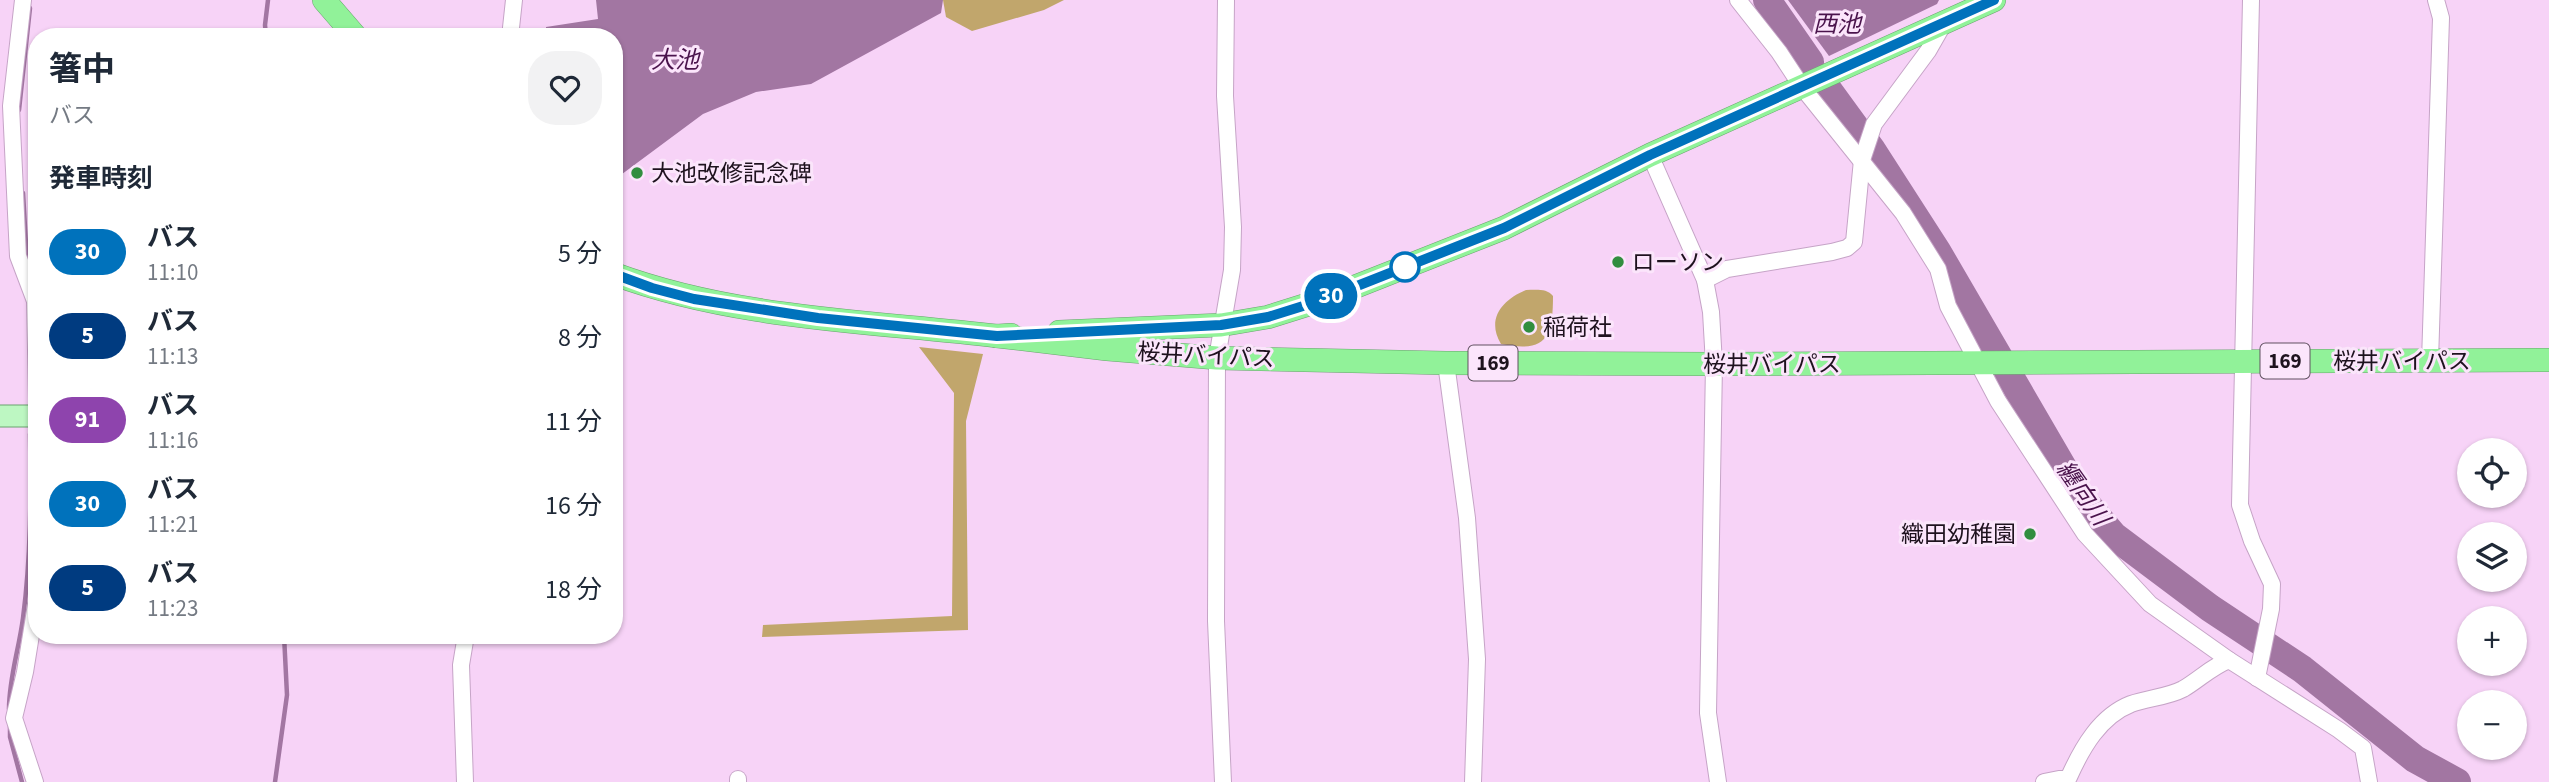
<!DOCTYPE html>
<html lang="ja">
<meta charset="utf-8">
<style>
:root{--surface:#fff;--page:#f2f2f3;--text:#1f2937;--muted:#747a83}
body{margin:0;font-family:"Source Sans 3","Noto Sans JP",sans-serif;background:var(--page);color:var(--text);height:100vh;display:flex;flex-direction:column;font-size:26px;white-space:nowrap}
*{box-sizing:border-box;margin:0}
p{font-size:23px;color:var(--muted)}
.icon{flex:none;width:38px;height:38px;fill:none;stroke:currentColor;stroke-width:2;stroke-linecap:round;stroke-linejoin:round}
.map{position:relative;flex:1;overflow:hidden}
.panel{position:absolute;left:28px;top:28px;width:595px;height:616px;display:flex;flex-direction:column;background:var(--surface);border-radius:28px;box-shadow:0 2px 5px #0004}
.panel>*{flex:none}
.badge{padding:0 14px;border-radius:23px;font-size:24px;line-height:46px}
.buttons{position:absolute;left:2457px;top:438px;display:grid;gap:14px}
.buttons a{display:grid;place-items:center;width:70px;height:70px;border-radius:50%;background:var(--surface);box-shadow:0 2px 5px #0004;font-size:35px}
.map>.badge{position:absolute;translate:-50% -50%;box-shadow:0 0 0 4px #fff}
h2{padding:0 21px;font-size:26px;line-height:63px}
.round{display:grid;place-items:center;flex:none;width:74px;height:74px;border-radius:28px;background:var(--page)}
.head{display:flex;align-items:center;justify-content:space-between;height:119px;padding:0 21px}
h1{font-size:33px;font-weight:700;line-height:52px}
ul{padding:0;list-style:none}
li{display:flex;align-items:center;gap:21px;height:84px;padding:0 21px}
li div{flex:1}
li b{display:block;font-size:26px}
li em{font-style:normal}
li .badge{min-width:77px;font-weight:700;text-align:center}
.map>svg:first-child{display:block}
</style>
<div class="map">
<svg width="2549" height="782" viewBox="0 0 2549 782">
<rect width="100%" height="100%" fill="#f7d3f7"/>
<g fill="#c1a66c">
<path d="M943,0h121l-20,10 -72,21 -26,-14z"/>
<path d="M1526,290c9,0 21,-2 27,6 0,42 -7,57 -52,48 -15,-25 1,-44 25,-54z"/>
<path d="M919,347l64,7 -17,67 2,209 -206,7 1,-12 189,-9 2,-223z"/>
</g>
<g fill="#a276a2">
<path d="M596,0h347l-2,13 -130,71 -55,8 -53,22 -89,66v-143h-68v-10l52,-8z"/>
<path d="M1788,0h151l-2,4 -108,52z"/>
</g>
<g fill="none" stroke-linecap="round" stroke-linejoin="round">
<g stroke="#a276a2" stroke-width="4.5">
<path d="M266,37l-1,-12 3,-25"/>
<path d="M19,110l11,-102"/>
<path d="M23,193l4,68"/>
<path d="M9,709c0,-31 10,-60 14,-91 8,-61 8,-122 7,-184"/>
<path d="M10,725v12l12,45"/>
<path d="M275,782l12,-87 -3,-60"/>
</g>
<g stroke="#a276a2" stroke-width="28">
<path d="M1767,0l43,62"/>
<path d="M1829,91l43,59 65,101 142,244 35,41 96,72 92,61 113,90 42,23"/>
</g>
<g stroke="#c6a4c7" stroke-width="18">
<g id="minor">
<path d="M23,0l-12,106 7,150 17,45 2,98"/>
<path d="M1738,0l41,52 23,35 101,126 35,56 10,37 50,95 87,133 65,70 79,56"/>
<path d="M2251,0l-11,505 12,36 20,43 -1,25 -14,69"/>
<path d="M510,37l4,-37"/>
<path d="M1650,155l55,125 6,32 3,52 -6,349 10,69"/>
<path d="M1705,280l22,-11 105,-17 15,-4 7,-6 8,-82 12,-36 54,-73 16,-28"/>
<path d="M2430,361l11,-343 -5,-18"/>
<path d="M1446,363l21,155 10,141 -4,123"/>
<path d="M35,782l-21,-64 11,-46 12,-74"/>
<path d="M465,782l-4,-117 5,-30"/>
<path d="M738,782v-3"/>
<path d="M1223,782l-7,-161 1,-263 15,-88 1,-43 -8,-131 1,-96"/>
<path d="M2044,782l25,-5c13,-29 31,-61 62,-73 17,-6 37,-7 52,-15 17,-10 28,-22 46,-29l110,70 24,18 6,34"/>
</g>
</g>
<g stroke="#69a46e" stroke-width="23">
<path id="major" d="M0,416h37"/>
</g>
<g stroke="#69a46e" stroke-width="24">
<g id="highway">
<path d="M324,0l32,37"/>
<path d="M614,274c122,45 255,47 383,62l14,-1"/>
<path d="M1059,332l162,-7 47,-8 51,-16 185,-73 146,-73 344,-155"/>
<path d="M997,336l110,13 110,9 229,5 268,1 835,-4"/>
</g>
</g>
<use href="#minor" stroke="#fff" stroke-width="16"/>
<use href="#major" stroke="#bdf7c2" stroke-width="21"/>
<use href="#highway" stroke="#91f299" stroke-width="23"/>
</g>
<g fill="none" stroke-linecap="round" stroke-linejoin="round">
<g stroke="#fff" stroke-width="16">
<path id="line" d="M614,274l38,14 42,11 124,19 179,18 224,-11 47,-8 51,-16 185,-73 146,-73 344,-155"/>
</g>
<use href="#line" stroke="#0072bc" stroke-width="10"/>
</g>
<g fill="#318e3f" stroke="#fbe5fb" stroke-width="2.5">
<circle cx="637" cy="173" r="7"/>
<circle cx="1618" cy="262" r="7"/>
<circle cx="1529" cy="327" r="7"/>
<circle cx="2030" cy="534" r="7"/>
</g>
<circle fill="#fff" stroke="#0072bc" stroke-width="3.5" cx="1405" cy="267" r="14"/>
<g text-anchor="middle" stroke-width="6" stroke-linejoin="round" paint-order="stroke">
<g fill="#fbe5fb" stroke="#605160" stroke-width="2">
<rect x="2260.5" y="343.5" width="49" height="35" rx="5"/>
<rect x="1468.5" y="345.5" width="49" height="35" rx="5"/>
</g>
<g font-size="21" font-weight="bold" fill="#1e121e">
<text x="2285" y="368">169</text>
<text x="1493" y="370">169</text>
</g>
<g font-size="23" fill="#1e121e" stroke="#fbe5fb" text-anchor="start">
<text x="651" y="181">大池改修記念碑</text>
<text x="1632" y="270">ローソン</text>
<text x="1543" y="335">稲荷社</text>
<text x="2016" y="542" text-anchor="end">織田幼稚園</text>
</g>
<g font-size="23" fill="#1e121e" stroke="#fbe5fb">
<text transform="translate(1206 355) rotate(3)" y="8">桜井バイパス</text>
<text x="2402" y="369">桜井バイパス</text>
<text x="1772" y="372">桜井バイパス</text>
</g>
<g font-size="24" font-style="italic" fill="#4a134c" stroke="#fbe5fb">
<text x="1837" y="32">西池</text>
<text x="675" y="68">大池</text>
<text transform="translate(2083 493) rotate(55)" y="8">纒向川</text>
</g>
</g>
</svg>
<div class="buttons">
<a><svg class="icon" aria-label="locate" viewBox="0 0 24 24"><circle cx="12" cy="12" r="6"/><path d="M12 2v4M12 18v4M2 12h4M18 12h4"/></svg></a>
<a><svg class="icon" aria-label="layers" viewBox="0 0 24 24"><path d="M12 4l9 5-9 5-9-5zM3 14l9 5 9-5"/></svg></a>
<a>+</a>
<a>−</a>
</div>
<b class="badge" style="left:1331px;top:296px;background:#0072bc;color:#fff">30</b>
<section class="panel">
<div class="head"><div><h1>箸中</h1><p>バス</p></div><a class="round"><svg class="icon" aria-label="heart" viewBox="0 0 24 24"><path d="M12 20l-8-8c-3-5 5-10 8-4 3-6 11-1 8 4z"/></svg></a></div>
<h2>発車時刻</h2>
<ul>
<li><span class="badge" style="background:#0072bc;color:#fff">30</span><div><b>バス</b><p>11:10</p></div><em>5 分</em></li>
<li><span class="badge" style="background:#003b80;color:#fff">5</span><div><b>バス</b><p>11:13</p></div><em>8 分</em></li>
<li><span class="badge" style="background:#8e44ad;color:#fff">91</span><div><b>バス</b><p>11:16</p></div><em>11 分</em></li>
<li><span class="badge" style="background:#0072bc;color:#fff">30</span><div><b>バス</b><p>11:21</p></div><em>16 分</em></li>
<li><span class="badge" style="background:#003b80;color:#fff">5</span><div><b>バス</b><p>11:23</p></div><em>18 分</em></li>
</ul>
</section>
</div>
